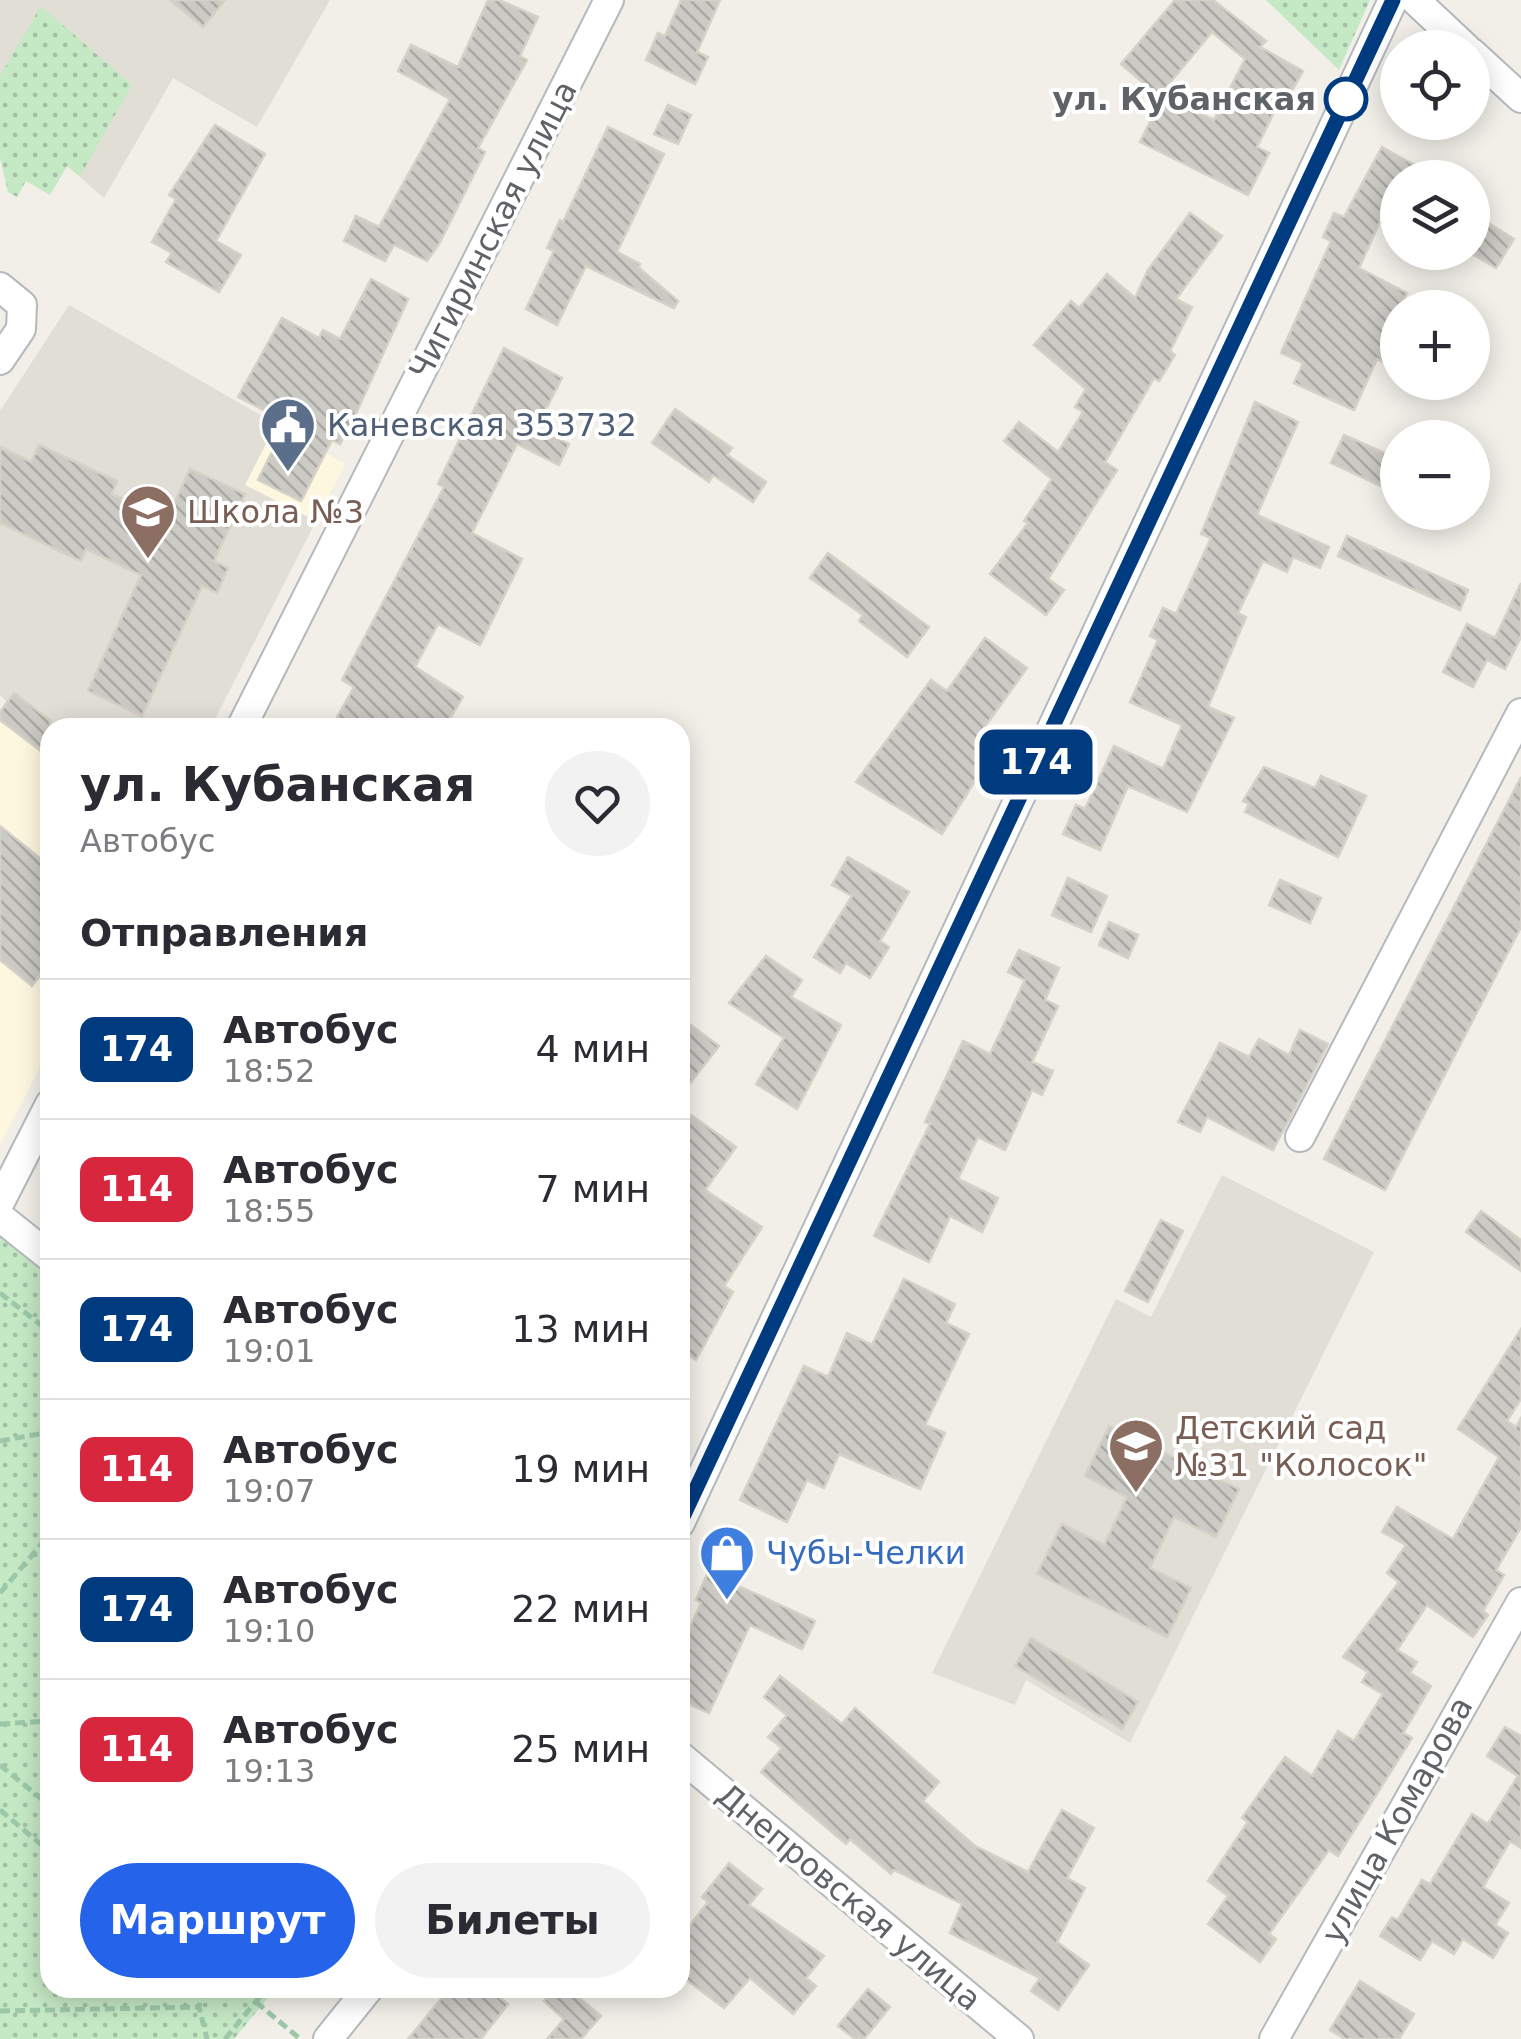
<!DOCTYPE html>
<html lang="ru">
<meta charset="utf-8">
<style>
:root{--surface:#fff;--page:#f2f2f3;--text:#2b2b33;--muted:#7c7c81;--line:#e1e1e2;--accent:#2563eb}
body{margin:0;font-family:"DejaVu Sans",sans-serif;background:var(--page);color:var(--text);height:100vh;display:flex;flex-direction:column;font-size:38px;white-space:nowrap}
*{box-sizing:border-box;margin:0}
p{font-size:32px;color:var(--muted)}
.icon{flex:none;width:55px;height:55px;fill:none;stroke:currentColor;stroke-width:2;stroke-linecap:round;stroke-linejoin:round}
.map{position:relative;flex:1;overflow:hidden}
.details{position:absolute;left:40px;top:718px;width:650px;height:1280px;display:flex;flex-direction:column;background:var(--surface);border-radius:30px;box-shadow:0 5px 25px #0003}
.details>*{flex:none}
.badge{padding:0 20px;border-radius:15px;font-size:35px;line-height:65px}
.buttons{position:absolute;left:1380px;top:30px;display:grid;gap:20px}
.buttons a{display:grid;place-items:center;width:110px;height:110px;border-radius:50%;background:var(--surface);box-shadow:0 5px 25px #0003;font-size:50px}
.map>.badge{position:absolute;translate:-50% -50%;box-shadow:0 0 0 5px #fff}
h2{padding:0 40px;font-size:38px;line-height:90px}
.round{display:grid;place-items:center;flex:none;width:105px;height:105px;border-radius:52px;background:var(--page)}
.summary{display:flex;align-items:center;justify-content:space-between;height:170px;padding:0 40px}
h1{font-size:48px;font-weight:800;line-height:75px}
.action{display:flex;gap:20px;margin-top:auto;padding:20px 40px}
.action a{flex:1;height:115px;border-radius:60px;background:var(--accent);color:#fff;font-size:40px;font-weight:800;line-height:115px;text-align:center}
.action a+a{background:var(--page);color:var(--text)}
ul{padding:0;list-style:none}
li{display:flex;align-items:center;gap:30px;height:140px;padding:0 40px;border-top:2px solid var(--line)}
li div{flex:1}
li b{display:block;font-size:38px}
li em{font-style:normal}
li .badge{min-width:110px;font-weight:700;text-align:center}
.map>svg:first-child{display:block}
</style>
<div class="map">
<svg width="1521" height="2039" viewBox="0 0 1521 2039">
<defs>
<pattern id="grass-dots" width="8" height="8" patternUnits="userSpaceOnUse" patternTransform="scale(2.5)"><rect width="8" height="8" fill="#c5e8c5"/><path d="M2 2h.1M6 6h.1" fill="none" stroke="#a3c0a4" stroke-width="1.8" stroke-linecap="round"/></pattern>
<pattern id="building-back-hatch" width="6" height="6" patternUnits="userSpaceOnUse" patternTransform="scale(2.5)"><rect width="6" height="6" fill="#cccac5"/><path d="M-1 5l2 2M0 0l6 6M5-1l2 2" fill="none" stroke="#a9a8a4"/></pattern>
</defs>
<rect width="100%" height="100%" fill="#f1efe8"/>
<g fill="#fef7e0">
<path d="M276,424l69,40 -29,57 -71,-36z"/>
<path d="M0,720l50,38v289l-50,98z"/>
</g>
<g fill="#e1ded6">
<path d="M0,0h330l-73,127 -84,-49 -69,120 -104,-90z"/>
<path d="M69,305l207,119 -31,61 71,36 -105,206 -161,1v30l-50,-38 7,-18 -7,-7v-284z"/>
<path d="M1222,1175l152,77 -244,491 -104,-63 -11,25 -83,-32 184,-374 35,18z"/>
</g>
<g fill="url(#grass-dots)">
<path d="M1266,0h104l-31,70z"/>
<path d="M41,6l91,79 -52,91 -13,-10 -17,29 -24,-14 -9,16 -9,-5 -8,-34v-82z"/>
<path d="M0,1228l50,40v720h226l-42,51h-234z"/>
</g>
<g fill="url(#building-back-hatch)" stroke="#d6d1c6" stroke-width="2.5">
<path d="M170,0h55l-22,27z"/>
<path d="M488,0h11l39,17 -18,39 7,4 -49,88 7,4 -46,92 -12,17 -33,-16 -9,16 -41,-20 12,-25 23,11 71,-128 -52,-28 13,-26 47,22z"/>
<path d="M681,0h39l-23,52 11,5 -13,27 -49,-24 12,-27 7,3z"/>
<path d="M1175,0h38l53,41 -6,6 43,24 -18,32 -5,-3 -23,47 12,6 -21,42 -108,-53 23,-46 51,24 31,-61 -33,-27 -53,64 -38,-32z"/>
<path d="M668,105l23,10 -13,29 -24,-10z"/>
<path d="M215,125l50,29 -49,87 25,14 -22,37 -53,-30 6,-9 -20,-11 24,-43 -7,-4z"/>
<path d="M608,127l56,27 -47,98 23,12 -1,4 39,33 -4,7 -88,-42 -29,59 -31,-16 28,-58 -7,-3 13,-28 3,2z"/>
<path d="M1382,147l56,31h-40v20l-6,-3 -33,73 48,25 -19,40 10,4v31l-21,-9 -23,51 -60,-27 9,-20 -22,-10 50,-112 -8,-4 11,-24 10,4z"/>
<path d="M1190,213l32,23 -46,63 16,8 -22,44 5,4 -16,26 -5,-3 -49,84 12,8 -69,109 16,11 -18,25 -56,-41 38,-51 -4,-2 28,-42 -48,-38 15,-19 39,30 25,-40 -8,-5 11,-18 -52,-44 37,-44 8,7 28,-34 28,24 13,-28z"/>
<path d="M1472,213l42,26 -18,29 -24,-14z"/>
<path d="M371,279l37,20 -54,119 -14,26 -8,-4 -31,61 -43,-21 29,-58 -49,-25 44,-79 37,20 4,-8 17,9z"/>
<path d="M504,348l58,30 -26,50 33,16 -10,21 -42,-21 -45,89 50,26 -42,86 -42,-21 -23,43 48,30 -19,31h-113l23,-41 -12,-7 102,-193 -6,-3z"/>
<path d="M1255,402l43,20 -41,93 72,32 -9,21 -27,-11 -6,15 -24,-11 -25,52 8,4 -38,90 26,11 -47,94 -59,-26 -28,64 -37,-16 13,-29 9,4 29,-63 49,23 19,-44 -52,-23 28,-62 -8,-4 13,-28 13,6 35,-76 -10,-4z"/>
<path d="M675,409l57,39 -5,7 39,27 -13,20 -40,-27 -4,7 -57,-39z"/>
<path d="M1344,435l54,24v35l-67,-31z"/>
<path d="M39,445l78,36 -5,13 55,25 23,-50 55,25 -31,67 14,7 -11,25 -15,-7 -60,130 -54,-25 53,-116 -55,-26 -5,12 -81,-38v-76l31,15z"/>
<path d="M1347,536l121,54 -8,20 -122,-54z"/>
<path d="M828,553l101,74 -22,30 -48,-36 4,-6 -53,-37z"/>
<path d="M1521,583v54l-16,32 -18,-9 -14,27 -30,-15 24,-48 28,14z"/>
<path d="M985,638l42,30 -43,60 17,11 -59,95 -86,-52 75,-102 16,11z"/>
<path d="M14,693l36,27v38l-50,-38v-8z"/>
<path d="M1264,767l51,21 6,-12 45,20 -28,61 -93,-45 4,-8 -6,-3z"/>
<path d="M1521,777v150l-136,263 -61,-31z"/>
<path d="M0,826l50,40v97l-18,23 -32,-26z"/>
<path d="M848,857l61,35 -29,49 9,6 -19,31 -24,-15 -6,10 -26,-16 38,-61 -20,-11z"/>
<path d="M1068,878l39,18 -16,36 -39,-17z"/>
<path d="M1280,880l41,18 -11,25 -41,-18z"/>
<path d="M1109,922l29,13 -10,23 -29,-13z"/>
<path d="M1019,950l40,18 -14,32 13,6 -26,56 21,9 -11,24 -10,-5 -27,60 -27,-13 -20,42 40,19 -16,34 -32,-16 -21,46 -55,-26 56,-112 -5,-2 38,-81 27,13 35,-74 -17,-8z"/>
<path d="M766,956l36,24 -11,17 50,28 -44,84 -41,-25 28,-46 -55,-35z"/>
<path d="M680,1017l39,29 -39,50z"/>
<path d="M1300,1030l28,14 -55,106 -66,-33 -7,15 -22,-10 42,-79 29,14 10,-18 30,16z"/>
<path d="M691,1115l45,32 -31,43 57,37 -38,59 9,6 -37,68 -16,-11v-218z"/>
<path d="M1481,1211l40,29v31l-55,-39z"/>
<path d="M1161,1220l22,11 -35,71 -23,-11z"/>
<path d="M904,1279l51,25 -9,19 23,11 -44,91 20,8 -25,56 -81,-35 -15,34 -17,-8 -20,42 -47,-22 64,-134 24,11 19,-44 25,12z"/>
<path d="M1521,1329v70l-14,22 9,6 5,-9v109l-25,43 8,5 -21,36 5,4 -15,22 -46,-32 -30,45 20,12 -7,11 21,13 -28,47 9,5 -74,118 -9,-6 -60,84 7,5 -16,23 -52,-38 20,-28 -20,-15 40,-59 -6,-4 43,-61 27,19 26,-45 16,10 29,-47 -21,-12 6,-10 -25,-15 56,-75 -12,-9 19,-28 -24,-13 15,-25 56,32 46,-82 -41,-28z"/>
<path d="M1109,1426l130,63 -23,48 -42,-20 -24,51 41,20 -24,49 -130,-63 25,-50 42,21 23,-48 -42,-21z"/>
<path d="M708,1572l107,49 -13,28 -52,-24 -41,88 -29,-13v-51l21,-46 -5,-3z"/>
<path d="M1031,1638l107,64 -16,27 -107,-63z"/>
<path d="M780,1676l62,48 13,-16 84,74 -16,19 52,45 53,26 34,-62 32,18 -27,50 18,10 -28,54 32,23 -31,45 -27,-19 9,-13 -90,-45 12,-29 -68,-34 -3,4 -41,-35 -4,5 -85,-72 21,-24 -14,-11 19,-22 -23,-18z"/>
<path d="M1505,1727l16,9v112l-11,-7 -27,46 26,16 -14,22 13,8 -15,25 -30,-19 -9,15 -22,-13 -12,19 -40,-24 12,-19 6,3 24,-40 8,4 42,-70 16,10 30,-48 -31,-20z"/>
<path d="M729,1863l33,26 -13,16 75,51 -18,22 10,8 -23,28 -43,-36 -26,30 -44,-33v-37l28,-36 -6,-5z"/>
<path d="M1360,1981l54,33 -15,25h-54l-15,-9z"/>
<path d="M450,1988h37l21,16 -27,35h-73z"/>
<path d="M556,1988h11l34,28 -20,23h-34l17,-20 -20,-18z"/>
<path d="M868,1989l22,18 -26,32h-9l-17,-13z"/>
</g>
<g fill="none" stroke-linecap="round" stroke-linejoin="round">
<g stroke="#b5b8bc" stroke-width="32">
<g id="minor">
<path d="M1415,0l51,48"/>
<path d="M1472,53l49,45"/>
<path d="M0,287l22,18 -1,24 -21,31"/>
<path d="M241,728l368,-728"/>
<path d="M1300,1137l221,-424"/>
<path d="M0,1202l50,-98"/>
<path d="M0,1217l50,40"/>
<path d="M680,1523l713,-1523"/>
<path d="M680,1756l339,283"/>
<path d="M328,2039l41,-51"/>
<path d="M1274,2039l247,-437"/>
</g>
</g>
<g stroke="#9cc7a9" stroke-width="5" stroke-dasharray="10 5" stroke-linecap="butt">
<path d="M0,1293l50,39"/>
<path d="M0,1441l50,-9"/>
<path d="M0,1593l50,-59"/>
<path d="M0,1724l50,-3"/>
<path d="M0,1765l50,41"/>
<path d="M0,1810l50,42"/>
<path d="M203,1988l-4,19 8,32"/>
<path d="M256,2002l43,36"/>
<path d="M0,2011l199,-4"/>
<path d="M225,2039l42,-51"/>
</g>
<use href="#minor" stroke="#fff" stroke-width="28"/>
</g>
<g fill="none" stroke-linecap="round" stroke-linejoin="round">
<g stroke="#fff" stroke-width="22">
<path id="line" d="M680,1523l713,-1523"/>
</g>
<use href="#line" stroke="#003b80" stroke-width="15"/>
</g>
<defs>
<g id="civic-pin" transform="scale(2.875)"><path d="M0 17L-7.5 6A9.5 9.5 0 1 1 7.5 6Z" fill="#5c6f8a" stroke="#fff"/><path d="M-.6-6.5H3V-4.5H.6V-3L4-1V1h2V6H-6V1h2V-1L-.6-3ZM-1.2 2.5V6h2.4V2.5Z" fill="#fff"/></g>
<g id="school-pin" transform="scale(2.875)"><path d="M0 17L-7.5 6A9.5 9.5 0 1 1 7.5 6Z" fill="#8d6e63" stroke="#fff"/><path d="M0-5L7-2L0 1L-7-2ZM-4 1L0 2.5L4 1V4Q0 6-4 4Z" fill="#fff"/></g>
<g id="shop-pin" transform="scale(2.875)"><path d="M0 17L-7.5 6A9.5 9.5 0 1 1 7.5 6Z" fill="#3f7fe0" stroke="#fff"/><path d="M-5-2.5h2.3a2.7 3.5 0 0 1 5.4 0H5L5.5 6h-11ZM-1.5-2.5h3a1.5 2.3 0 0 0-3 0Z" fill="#fff"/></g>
</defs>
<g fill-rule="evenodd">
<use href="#civic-pin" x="288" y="425"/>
<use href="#school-pin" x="148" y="512"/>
<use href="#school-pin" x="1136" y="1446"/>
<use href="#shop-pin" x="727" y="1553"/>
</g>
<circle fill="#fff" stroke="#003b80" stroke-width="5" cx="1346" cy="99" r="20"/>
<g text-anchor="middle" stroke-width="8" stroke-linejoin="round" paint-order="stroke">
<g font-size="32" font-weight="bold" fill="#5f6368" stroke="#fff" text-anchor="end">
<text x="1316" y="110">ул. Кубанская</text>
</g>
<g font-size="32" fill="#5f6368" stroke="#fff">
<text transform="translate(493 230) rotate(-63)" y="11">Чигиринская улица</text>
<text transform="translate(1397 1820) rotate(-61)" y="11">улица Комарова</text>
<text transform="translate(849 1897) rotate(40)" y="11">Днепровская улица</text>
</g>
<g font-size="32" fill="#4e5e75" stroke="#fff" text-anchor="start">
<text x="327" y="436">Каневская 353732</text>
</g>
<g font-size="32" fill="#785e54" stroke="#fff" text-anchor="start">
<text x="187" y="523">Школа №3</text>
<text x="1175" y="1439">Детский сад<tspan x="1175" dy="37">№31 "Колосок"</tspan></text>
</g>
<g font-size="32" fill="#366cbe" stroke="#fff" text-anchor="start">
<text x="766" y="1564">Чубы-Челки</text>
</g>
</g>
</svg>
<div class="buttons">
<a><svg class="icon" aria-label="locate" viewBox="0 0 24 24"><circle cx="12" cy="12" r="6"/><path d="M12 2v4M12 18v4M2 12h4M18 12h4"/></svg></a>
<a><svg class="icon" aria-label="layers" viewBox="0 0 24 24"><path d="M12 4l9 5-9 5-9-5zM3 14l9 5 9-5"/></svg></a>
<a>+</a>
<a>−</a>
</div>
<b class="badge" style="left:1036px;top:762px;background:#003b80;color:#fff">174</b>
<section class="details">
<div class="summary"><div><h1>ул. Кубанская</h1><p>Автобус</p></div><a class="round"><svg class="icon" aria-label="heart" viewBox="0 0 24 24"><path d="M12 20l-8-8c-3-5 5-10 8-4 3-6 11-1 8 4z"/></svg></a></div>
<h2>Отправления</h2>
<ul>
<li><span class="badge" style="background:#003b80;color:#fff">174</span><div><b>Автобус</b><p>18:52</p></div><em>4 мин</em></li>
<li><span class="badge" style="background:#d7263d;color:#fff">114</span><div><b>Автобус</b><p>18:55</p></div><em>7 мин</em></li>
<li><span class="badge" style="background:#003b80;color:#fff">174</span><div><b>Автобус</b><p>19:01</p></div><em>13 мин</em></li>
<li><span class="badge" style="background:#d7263d;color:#fff">114</span><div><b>Автобус</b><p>19:07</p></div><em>19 мин</em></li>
<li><span class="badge" style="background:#003b80;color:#fff">174</span><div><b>Автобус</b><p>19:10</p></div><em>22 мин</em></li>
<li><span class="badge" style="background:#d7263d;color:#fff">114</span><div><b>Автобус</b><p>19:13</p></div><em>25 мин</em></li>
</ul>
<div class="action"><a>Маршрут</a><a>Билеты</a></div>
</section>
</div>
